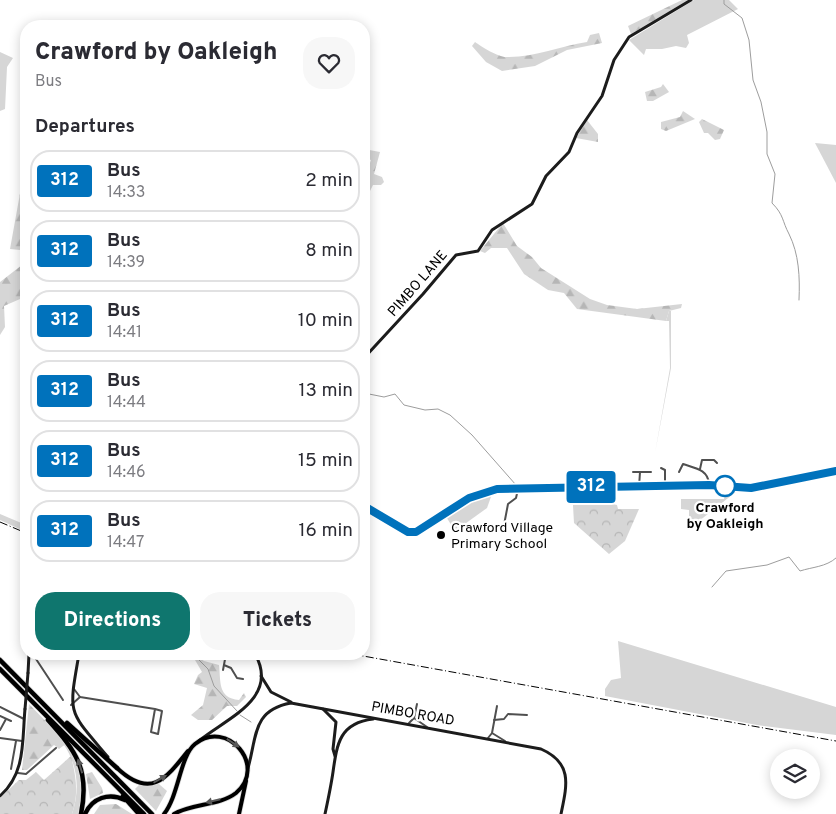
<!DOCTYPE html>
<style>
:root{--surface:#fff;--page:#f7f7f7;--text:#2b2b33;--muted:#7c7c81;--line:#e1e1e2;--accent:#0f766e}
body{margin:0;font-family:Overpass,sans-serif;background:var(--page);color:var(--text);height:100vh;display:flex;flex-direction:column;font-size:19px;white-space:nowrap}
*{box-sizing:border-box;margin:0}
p{font-size:16px;color:var(--muted)}
.icon{flex:none;width:28px;height:28px;fill:none;stroke:currentColor;stroke-width:2;stroke-linecap:round;stroke-linejoin:round}
.map{position:relative;flex:1;overflow:hidden}
.sheet{position:absolute;left:20px;top:20px;width:350px;height:640px;display:flex;flex-direction:column;background:var(--surface);border-radius:20px;box-shadow:0 2px 12px #0003}
.sheet>*{flex:none}
.badge{padding:0 10px;border-radius:4px;font-size:18px;line-height:32px}
.controls{position:absolute;left:770px;top:749px;display:grid;gap:10px}
.controls a{display:grid;place-items:center;width:50px;height:50px;border-radius:50%;background:var(--surface);box-shadow:0 2px 12px #0003;font-size:25px}
.map>.badge{position:absolute;translate:-50% -50%;box-shadow:0 0 0 2px #fff}
h2{padding:0 15px;font-size:19px;line-height:45px}
.round{display:grid;place-items:center;flex:none;width:52px;height:52px;border-radius:20px;background:var(--page)}
.overview{display:flex;align-items:center;justify-content:space-between;height:85px;padding:0 15px}
h1{font-size:24px;font-weight:800;line-height:38px}
.cta{display:flex;gap:10px;margin-top:auto;padding:10px 15px}
.cta a{flex:1;height:58px;border-radius:20px;background:var(--accent);color:#fff;font-size:20px;font-weight:800;line-height:58px;text-align:center}
.cta a+a{background:var(--page);color:var(--text)}
ul{padding:0;list-style:none}
li{display:flex;align-items:center;gap:15px;height:62px;margin:0 10px 8px;padding:0 5px;border:2px solid var(--line);border-radius:20px}
li div{flex:1}
li b{display:block;font-size:19px}
li em{font-style:normal}
li .badge{min-width:55px;font-weight:700;text-align:center}
.map>svg:first-child{display:block}
</style>
<div class="map">
<svg width="836" height="814" viewBox="0 0 836 814">
<defs>
<pattern id="forest-firs" width="22" height="20" patternUnits="userSpaceOnUse" patternTransform="scale(1.25)"><rect width="22" height="20" fill="#d6d6d6"/><path d="M5 1l3.5 6h-7zM16 11l3.5 6h-7z" fill="#b6b6b6"/></pattern>
<pattern id="park-crowns" width="20" height="18" patternUnits="userSpaceOnUse" patternTransform="scale(1.25)"><rect width="20" height="18" fill="#d6d6d6"/><path d="M2 6a3 3 0 1 1 6 0M12 15a3 3 0 1 1 6 0" fill="none" stroke="#b6b6b6"/></pattern>
</defs>
<rect width="100%" height="100%" fill="#fff"/>
<g fill="#d6d6d6">
<path d="M694,0h35l9,9 -51,26 2,8 -3,5 -10,-2 -14,3h-16l-2,6 -15,-15z"/>
<path d="M0,52l13,6 -6,9 -2,42 -5,2z"/>
<path d="M815,143l21,2v38z"/>
<path d="M669,311h2v57l-16,85 15,-85 -1,-47h-3z"/>
<path d="M727,486l15,1 -48,38 -5,-3v-12l-8,-1v-10h43z"/>
<path d="M493,491l-6,17 -32,23 -10,-16 25,-16z"/>
<path d="M0,514l26,11v7l-26,-12z"/>
<path d="M618,641l218,66v28l-79,-10 -152,-29v-7l6,-9 10,-2z"/>
<path d="M67,743c14,23 17,44 11,71h-6c8,-24 6,-48 -8,-69z"/>
</g>
<g fill="url(#forest-firs)">
<path d="M682,0h6l-57,34 -3,-8z"/>
<path d="M599,33l3,10 -35,7 -32,16 -33,5 -16,-9 -14,-16 3,-4c7,5 23,15 31,15 27,1 54,-11 81,-15l3,-7z"/>
<path d="M663,84l6,8 -16,9h-6l-2,-9 16,-5z"/>
<path d="M683,111l12,8 -29,12 -5,-2v-7l19,-5z"/>
<path d="M702,119l22,11 -4,9 -5,1 -7,-7h-4l-5,-11z"/>
<path d="M587,120l11,14v8l-22,-4z"/>
<path d="M364,149l16,3 -6,22 8,3 2,5 -3,3h-8l-3,6 -6,-2v-9l7,-20 -7,-2z"/>
<path d="M21,188h5v104l-6,7 -16,7 1,21 -5,8v-53l22,-17 -2,-15 -10,-1z"/>
<path d="M503,223l14,23 15,11 9,11 49,31 17,6 30,4 45,-5 -1,4 -12,3 -3,10 -89,-12 -13,-16 -16,-3 -24,-16 -17,-26h-16l-6,5 -5,-2z"/>
<path d="M195,655l9,6 15,4c2,16 -2,33 20,35l5,-7 2,4 -9,9h-10l-15,14h-14l-7,-5 12,-10 4,-17 -13,-4 4,-9 4,-3 -7,-12z"/>
<path d="M29,704l38,39 -8,6 -5,-4 -27,25h-5z"/>
<path d="M92,772l10,16 1,5 -13,6 -4,-25z"/>
<path d="M159,784l8,7 -11,20 -21,-22 4,-4z"/>
<path d="M116,804l16,10h-38l6,-9z"/>
</g>
<g fill="url(#park-crowns)">
<path d="M572,488h33v7h7v9l5,1 1,4h21l-14,32 -16,13 -35,-31z"/>
<path d="M71,756c5,21 8,37 1,58h-72v-16l19,-18h7l10,-8 8,8z"/>
</g>
<g fill="none" stroke-linecap="round" stroke-linejoin="round">
<g stroke="#9d9d9d" stroke-width="1">
<path d="M724,0v4l18,14 7,22 4,40 8,22 6,30v22l8,20 -3,29c12,12 10,18 17,31 10,20 11,43 10,66"/>
<path d="M364,393l20,4 11,-3 9,11 21,5 13,-1 12,6 22,20 44,50"/>
<path d="M712,587l14,-16 41,-6 22,-8 11,14c12,-4 26,-4 36,-13"/>
<path d="M197,658l11,11 6,17 23,25"/>
<path d="M240,715l11,7"/>
</g>
<g stroke="#dbdbdb" stroke-width="5.5">
<g id="primary">
<path d="M117,768c33,31 48,12 71,-17"/>
<path d="M164,814c15,-19 16,-58 31,-70 32,-26 73,22 41,49 -17,13 -43,10 -62,21"/>
<path d="M239,814l7,-33"/>
</g>
</g>
<g stroke="#dbdbdb" stroke-width="6">
<g id="highway">
<path d="M0,660l152,154"/>
<path d="M0,669l144,145"/>
<path d="M48,720c28,31 42,50 33,94"/>
<path d="M67,723l50,45"/>
<path d="M123,796l16,18"/>
<path d="M85,814c7,-16 24,-22 40,-14"/>
</g>
</g>
<g stroke="#4f4f4f" stroke-width="2">
<path d="M661,468l4,2v16"/>
<path d="M700,469l2,-9h12l3,3"/>
<path d="M633,472h18"/>
<path d="M679,472l4,-8c11,4 25,5 26,20"/>
<path d="M639,487l1,-15"/>
<path d="M504,525l4,-21 8,-6 2,-9"/>
<path d="M37,654l-1,5 27,41"/>
<path d="M224,665l7,3 6,10 6,1"/>
<path d="M223,670l3,-16"/>
<path d="M74,689l6,8 75,12 7,2 -4,23 -7,-2 4,-23"/>
<path d="M71,705l9,-8"/>
<path d="M0,707l24,12"/>
<path d="M0,716l11,5"/>
<path d="M414,718l13,9"/>
<path d="M494,720l10,-1 4,-5 19,1"/>
<path d="M409,723l5,-5 3,-14"/>
<path d="M0,730l6,-11"/>
<path d="M492,733l13,8"/>
<path d="M0,738l22,3"/>
<path d="M488,738l4,-5 5,-27"/>
<path d="M11,769l5,-28"/>
<path d="M18,773l8,1 30,-26"/>
</g>
<g stroke="#1c1c1c" stroke-width="3">
<path d="M364,358l59,-64 33,-39 22,-4 14,-21 40,-26 14,-28 23,-24 8,-19 25,-37 12,-36 15,-23 62,-37"/>
<path d="M364,506l44,26 8,1 53,-35 31,-9 209,-4 42,3 85,-17"/>
<path d="M79,654c-11,62 -11,56 29,103"/>
<path d="M28,673l1,-19"/>
<path d="M261,676l10,16 20,10"/>
<path d="M323,709l13,13 -3,27 2,7"/>
<path d="M200,740c27,-22 80,-42 55,-86"/>
<path d="M248,768c9,-31 4,-58 43,-65l250,46c32,14 26,36 20,65"/>
<path d="M0,796c26,-23 22,-55 25,-87"/>
<path d="M325,814c3,-14 6,-28 8,-42 4,-29 7,-49 40,-53"/>
</g>
<use href="#primary" stroke="#000" stroke-width="4"/>
<use href="#highway" stroke="#000" stroke-width="4.5"/>
<g stroke="#000" stroke-width="1" stroke-dasharray="8 2.5 1 2.5" stroke-linecap="butt">
<path d="M0,522l26,11"/>
<path d="M352,654l484,87"/>
</g>
<path stroke="#1c1c1c" stroke-width="3" d="M25,709l3,-36"/>
</g>
<defs><path id="oneway-solid" d="M-6-.8H1V-3.2L6.5 0L1 3.2V.8H-6Z" transform="scale(1.25)"/></defs>
<g fill="#595959">
<use href="#oneway-solid" transform="translate(233 743) rotate(34)"/>
<use href="#oneway-solid" transform="translate(80 766) rotate(-107)"/>
<use href="#oneway-solid" transform="translate(160 779) rotate(-30)"/>
<use href="#oneway-solid" transform="translate(213 801) rotate(167)"/>
</g>
<g fill="none" stroke-linecap="round" stroke-linejoin="round">
<g stroke="#fff" stroke-width="11">
<path id="line" d="M364,506l44,26h8l53,-34 28,-9 212,-4 42,3 85,-17"/>
</g>
<use href="#line" stroke="#0072bc" stroke-width="8"/>
</g>
<circle fill="#fff" stroke="#0072bc" stroke-width="2.5" cx="725" cy="486" r="10"/>
<circle fill="#000" stroke="#fff" stroke-width="2" cx="441" cy="535" r="5"/>
<g text-anchor="middle" stroke-width="4.5" stroke-linejoin="round" paint-order="stroke">
<g font-size="14" fill="#000" stroke="#fff">
<text transform="translate(417 283) rotate(-49)" y="5">PIMBO LANE</text>
<text transform="translate(413 713) rotate(10)" y="5">PIMBO ROAD</text>
</g>
<g font-size="14" font-weight="bold" fill="#000" stroke="#fff">
<text x="725" y="512">Crawford<tspan x="725" dy="16">by Oakleigh</tspan></text>
</g>
<g font-size="14" fill="#000" stroke="#fff" text-anchor="start">
<text x="451" y="532">Crawford Village<tspan x="451" dy="16">Primary School</tspan></text>
</g>
</g>
</svg>
<div class="controls">
<a><svg class="icon" aria-label="layers" viewBox="0 0 24 24"><path d="M12 4l9 5-9 5-9-5zM3 14l9 5 9-5"/></svg></a>
</div>
<b class="badge" style="left:591px;top:487px;background:#0072bc;color:#fff">312</b>
<section class="sheet">
<div class="overview"><div><h1>Crawford by Oakleigh</h1><p>Bus</p></div><a class="round"><svg class="icon" aria-label="heart" viewBox="0 0 24 24"><path d="M12 20l-8-8c-3-5 5-10 8-4 3-6 11-1 8 4z"/></svg></a></div>
<h2>Departures</h2>
<ul>
<li><span class="badge" style="background:#0072bc;color:#fff">312</span><div><b>Bus</b><p>14:33</p></div><em>2 min</em></li>
<li><span class="badge" style="background:#0072bc;color:#fff">312</span><div><b>Bus</b><p>14:39</p></div><em>8 min</em></li>
<li><span class="badge" style="background:#0072bc;color:#fff">312</span><div><b>Bus</b><p>14:41</p></div><em>10 min</em></li>
<li><span class="badge" style="background:#0072bc;color:#fff">312</span><div><b>Bus</b><p>14:44</p></div><em>13 min</em></li>
<li><span class="badge" style="background:#0072bc;color:#fff">312</span><div><b>Bus</b><p>14:46</p></div><em>15 min</em></li>
<li><span class="badge" style="background:#0072bc;color:#fff">312</span><div><b>Bus</b><p>14:47</p></div><em>16 min</em></li>
</ul>
<div class="cta"><a>Directions</a><a>Tickets</a></div>
</section>
</div>
